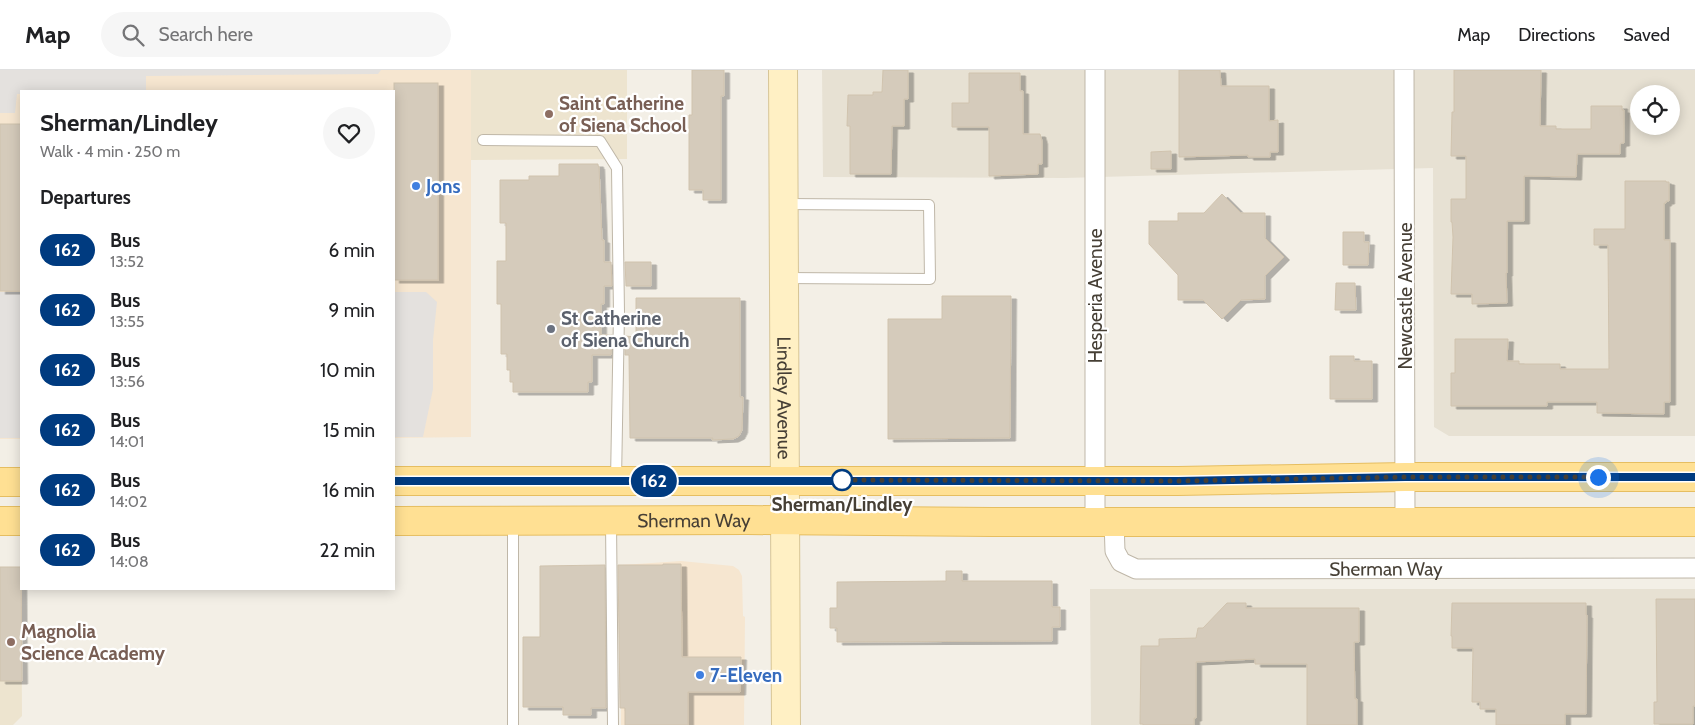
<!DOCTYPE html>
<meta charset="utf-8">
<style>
:root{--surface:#fff;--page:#f6f6f6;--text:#202124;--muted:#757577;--line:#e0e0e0}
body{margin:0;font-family:Cabin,sans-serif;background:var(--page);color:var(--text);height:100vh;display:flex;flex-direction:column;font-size:19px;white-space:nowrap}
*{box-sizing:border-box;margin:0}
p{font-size:16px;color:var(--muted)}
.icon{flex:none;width:28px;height:28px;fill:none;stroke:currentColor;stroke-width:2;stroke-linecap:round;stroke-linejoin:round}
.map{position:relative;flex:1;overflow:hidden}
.side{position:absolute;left:20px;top:20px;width:375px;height:500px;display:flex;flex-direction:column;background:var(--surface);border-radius:0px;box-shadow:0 2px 12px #0003}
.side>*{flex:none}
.badge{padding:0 10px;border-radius:16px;font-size:18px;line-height:32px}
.buttons{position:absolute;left:1630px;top:15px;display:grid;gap:10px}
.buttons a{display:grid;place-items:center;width:50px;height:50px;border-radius:50%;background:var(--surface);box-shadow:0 2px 12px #0003;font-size:25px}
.you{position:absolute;width:25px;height:25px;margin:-12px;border:4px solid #fff;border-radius:50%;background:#1a73e8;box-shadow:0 0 0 8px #1a73e833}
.map>.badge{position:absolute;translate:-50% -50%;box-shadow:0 0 0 2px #fff}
h2{padding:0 20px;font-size:19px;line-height:45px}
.round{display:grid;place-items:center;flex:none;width:52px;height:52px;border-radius:26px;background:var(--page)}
.head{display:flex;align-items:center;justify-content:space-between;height:85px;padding:0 20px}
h1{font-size:24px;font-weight:700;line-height:38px}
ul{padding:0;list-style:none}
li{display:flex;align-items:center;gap:15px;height:60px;padding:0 20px}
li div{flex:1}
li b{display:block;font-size:19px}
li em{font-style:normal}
li .badge{min-width:55px;font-weight:700;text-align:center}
header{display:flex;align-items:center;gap:30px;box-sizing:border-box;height:70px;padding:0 25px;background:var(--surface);border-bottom:1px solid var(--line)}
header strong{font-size:24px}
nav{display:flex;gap:28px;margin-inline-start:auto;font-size:18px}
.search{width:350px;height:45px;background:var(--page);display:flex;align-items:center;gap:12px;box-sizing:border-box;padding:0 18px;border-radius:28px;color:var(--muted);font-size:19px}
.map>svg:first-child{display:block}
</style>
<header>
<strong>Map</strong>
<div class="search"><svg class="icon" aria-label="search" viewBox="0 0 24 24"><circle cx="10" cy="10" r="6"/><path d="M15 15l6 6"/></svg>Search here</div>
<nav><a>Map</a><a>Directions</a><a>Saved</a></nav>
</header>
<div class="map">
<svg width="1695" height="655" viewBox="0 0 1695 655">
<defs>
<filter id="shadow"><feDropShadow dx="5.5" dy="3" stdDeviation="0" flood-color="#0004"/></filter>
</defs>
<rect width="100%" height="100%" fill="#f3efe6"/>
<g fill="#e7e1d3" fill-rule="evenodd">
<path d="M822,0h873v366h-246l-15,-9 -1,-259 -369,10 -241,-1zM1639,24h32v32h-32z"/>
<path d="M1090,519h605v136h-604z"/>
</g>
<g fill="#f6e6d0">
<path d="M0,0h471v367l-77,1v-347h-373v348h-21z"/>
<path d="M681,491l52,5 6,4 3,6 1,40 2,1 -1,108h-123l1,-160z"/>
</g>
<g fill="#ede4cf">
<path d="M471,0h156v89l-156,1z"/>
<path d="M0,497h21l1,149 -9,9h-13z"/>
</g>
<g fill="#e4e1de">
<path d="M0,0h381l-3,4 -232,2v15h-125v3h-4l-2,19h-15z"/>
<rect x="0" y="222" width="21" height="146"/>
<path d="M394,222h32l11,10 -4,38v49l-10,48h-29z"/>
</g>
<g fill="#d5cbbb" stroke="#d0c3ae" filter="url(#shadow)">
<path d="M692,0h32v26h-3v104h-18v-10h-14v-75h3z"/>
<path d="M883,0h25v29h-4v27h-12l-1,48h-41v-48h-3l1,-31h25v-3h9z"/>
<path d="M1179,0h41l1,16h48v35l9,-1v32h-8v5h-22v-2l-69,2z"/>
<path d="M1454,0h87l-1,56h16v3h35v-23h31v4h2v33h-3l-1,2v9h-43l-1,23 -52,-1v45h-17v52h-1l1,30 -35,1v-10h-21l2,-57 -1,-15h-1v-23h15v-43h-15l1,-44h2z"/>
<path d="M969,3h51v18h3v43h17l2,7v23h-4v10l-49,2v-49h-37v-24h17z"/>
<rect x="394" y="13" width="44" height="197"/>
<rect x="0" y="54" width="21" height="167"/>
<path d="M1171,81v18h-20v-17z"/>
<path d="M559,94h39v2h1l3,74h2v22h7l1,24h-8v18h-3v31h11l-1,20h-19v27h-4v10h-75v-10h-3v-12h-3v-16h-6v-50h-4v-43h9v-38h-6v-43h29v-4h30z"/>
<path d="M1625,111h41v1h3v19h-3v2h-2v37h6v162h-6v12l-67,-1v-11h-50v4h-96v-33h4v-34h53l-1,22h12v3h41v5h49l-1,-124h-14v-16h31z"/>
<path d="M1222,124l19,19h24v25l19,19 -19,19v23l-24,1 -19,19 -19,-19h-25v-25l-29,-31v-23h29v-8h26z"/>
<path d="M1343,162h21v10h5l-1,23h-25z"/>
<path d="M625,192h26v24h-25z"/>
<path d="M1336,213h19l1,27h-21z"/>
<path d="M942,226h69l-1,142 -122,1v-120h54z"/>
<path d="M636,228h104v99h3l-1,33 -3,6 -6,3 -21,1 1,-2h-83l-1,-83h-4v-19l11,1z"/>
<path d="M1330,286h24v5h18v38h-42z"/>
<path d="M663,494h18l1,93h59l-1,35h-52v33h-63v-17h-5l-2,-143h45z"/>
<path d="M605,495l1,143h-15v7h-28v-8h-40v-70h17v-71z"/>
<path d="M0,497h21l1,114h-22z"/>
<path d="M946,501h16v10h90v26h8v20h-8v14l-215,1v-14h-7v-20h7v-26l109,-1z"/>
<path d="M1656,529h39v107h-2v18h-39v-22h3z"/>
<path d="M1227,533h19v5h113v34h-5l1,57h2v26h-50v-61h-52v-5l-59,3v56h-2v7h-51v-1h-3l1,-78h18v-7l37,-1 2,-10h5z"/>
<path d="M1452,533h134v12h1l-1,99h-21v11h-69v-16h-16v-7h-8l1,-54h-21v-12h-1z"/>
</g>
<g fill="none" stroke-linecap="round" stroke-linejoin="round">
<g stroke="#bfb7a8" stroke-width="12">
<g id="lane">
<path d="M483,70l117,1 17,27 2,145 -3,167"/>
<path d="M785,208l145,1 -1,-74 -144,-1"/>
<path d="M513,452v203"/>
<path d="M611,452l2,203"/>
</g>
</g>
<g stroke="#bfb7a8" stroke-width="21">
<g id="street">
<path d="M1404,0l1,452"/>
<path id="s1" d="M1114,451l1,30 6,11 15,7 559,-1"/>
<path d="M1095,452v-452"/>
</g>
</g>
<g stroke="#d7c596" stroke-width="30">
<g id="secondary">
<path id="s2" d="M783,0l3,655"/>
</g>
</g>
<g stroke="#e6be61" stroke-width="30">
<g id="primary">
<path d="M394,411h784l227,-4h290"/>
<path d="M0,412h21"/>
<path d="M0,451h21"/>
<path id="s3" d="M394,451l353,-1 245,2h703"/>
</g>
</g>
<use href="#lane" stroke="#fff" stroke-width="10"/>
<use href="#street" stroke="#fff" stroke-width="19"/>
<use href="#secondary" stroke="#fff0c4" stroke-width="28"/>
<use href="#primary" stroke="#ffe093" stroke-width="28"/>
</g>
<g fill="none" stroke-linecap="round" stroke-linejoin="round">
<g stroke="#fff" stroke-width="11">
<path id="line" d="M394,411h784l227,-4h290"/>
</g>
<use href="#line" stroke="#003b80" stroke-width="8"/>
<path stroke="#463f35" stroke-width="5" stroke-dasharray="0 9" d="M842,410h-7l343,1 227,-4h193"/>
</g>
<g fill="#8d6e63" stroke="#fff" stroke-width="2">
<circle cx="549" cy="44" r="5"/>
<circle cx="11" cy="572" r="5"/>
</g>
<g fill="#3f7fe0" stroke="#fff" stroke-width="2">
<circle cx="416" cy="116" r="5"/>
<circle cx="700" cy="605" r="5"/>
</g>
<circle fill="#6b7280" stroke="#fff" stroke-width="2" cx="551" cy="259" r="5"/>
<circle fill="#fff" stroke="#003b80" stroke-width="2.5" cx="842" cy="410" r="10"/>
<g text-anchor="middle" stroke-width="4.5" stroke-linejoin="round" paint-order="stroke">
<g font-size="19" font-weight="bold" fill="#785e54" stroke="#fff" text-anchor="start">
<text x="559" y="40">Saint Catherine<tspan x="559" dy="22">of Siena School</tspan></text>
<text x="21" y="568">Magnolia<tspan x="21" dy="22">Science Academy</tspan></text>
</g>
<g font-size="19" font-weight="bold" fill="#366cbe" stroke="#fff" text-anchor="start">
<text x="426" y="123">Jons</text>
<text x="710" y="612">7-Eleven</text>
</g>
<g font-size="19" fill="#463f35" stroke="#fff">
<text transform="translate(1095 226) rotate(-90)" y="7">Hesperia Avenue</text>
<text transform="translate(1405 226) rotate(-90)" y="7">Newcastle Avenue</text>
<text dy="7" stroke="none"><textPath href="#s2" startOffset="328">Lindley Avenue</textPath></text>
<text dy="7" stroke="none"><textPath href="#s3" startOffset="300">Sherman Way</textPath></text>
<text dy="7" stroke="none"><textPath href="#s1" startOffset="309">Sherman Way</textPath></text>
</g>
<g font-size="19" font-weight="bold" fill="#5b616d" stroke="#fff" text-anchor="start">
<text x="561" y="255">St Catherine<tspan x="561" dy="22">of Siena Church</tspan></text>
</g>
<g font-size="19" font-weight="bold" fill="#463f35" stroke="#fff">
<text x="842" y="441">Sherman/Lindley</text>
</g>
</g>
</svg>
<div class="buttons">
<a><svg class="icon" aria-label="locate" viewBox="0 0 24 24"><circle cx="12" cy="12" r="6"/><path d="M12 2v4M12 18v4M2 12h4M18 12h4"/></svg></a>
</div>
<div class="you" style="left:1598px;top:407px"></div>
<b class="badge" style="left:654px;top:411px;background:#003b80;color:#fff">162</b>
<section class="side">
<div class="head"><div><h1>Sherman/Lindley</h1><p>Walk · 4 min · 250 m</p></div><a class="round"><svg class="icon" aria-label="heart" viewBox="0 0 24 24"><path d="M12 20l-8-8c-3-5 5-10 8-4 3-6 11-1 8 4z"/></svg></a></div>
<h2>Departures</h2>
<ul>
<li><span class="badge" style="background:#003b80;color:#fff">162</span><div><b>Bus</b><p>13:52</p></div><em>6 min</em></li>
<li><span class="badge" style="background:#003b80;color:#fff">162</span><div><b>Bus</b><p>13:55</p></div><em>9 min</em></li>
<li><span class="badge" style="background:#003b80;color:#fff">162</span><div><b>Bus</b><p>13:56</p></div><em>10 min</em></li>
<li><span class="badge" style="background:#003b80;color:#fff">162</span><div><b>Bus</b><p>14:01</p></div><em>15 min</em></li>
<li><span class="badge" style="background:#003b80;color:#fff">162</span><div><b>Bus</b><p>14:02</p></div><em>16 min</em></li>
<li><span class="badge" style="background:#003b80;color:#fff">162</span><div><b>Bus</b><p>14:08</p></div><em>22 min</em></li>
</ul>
</section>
</div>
